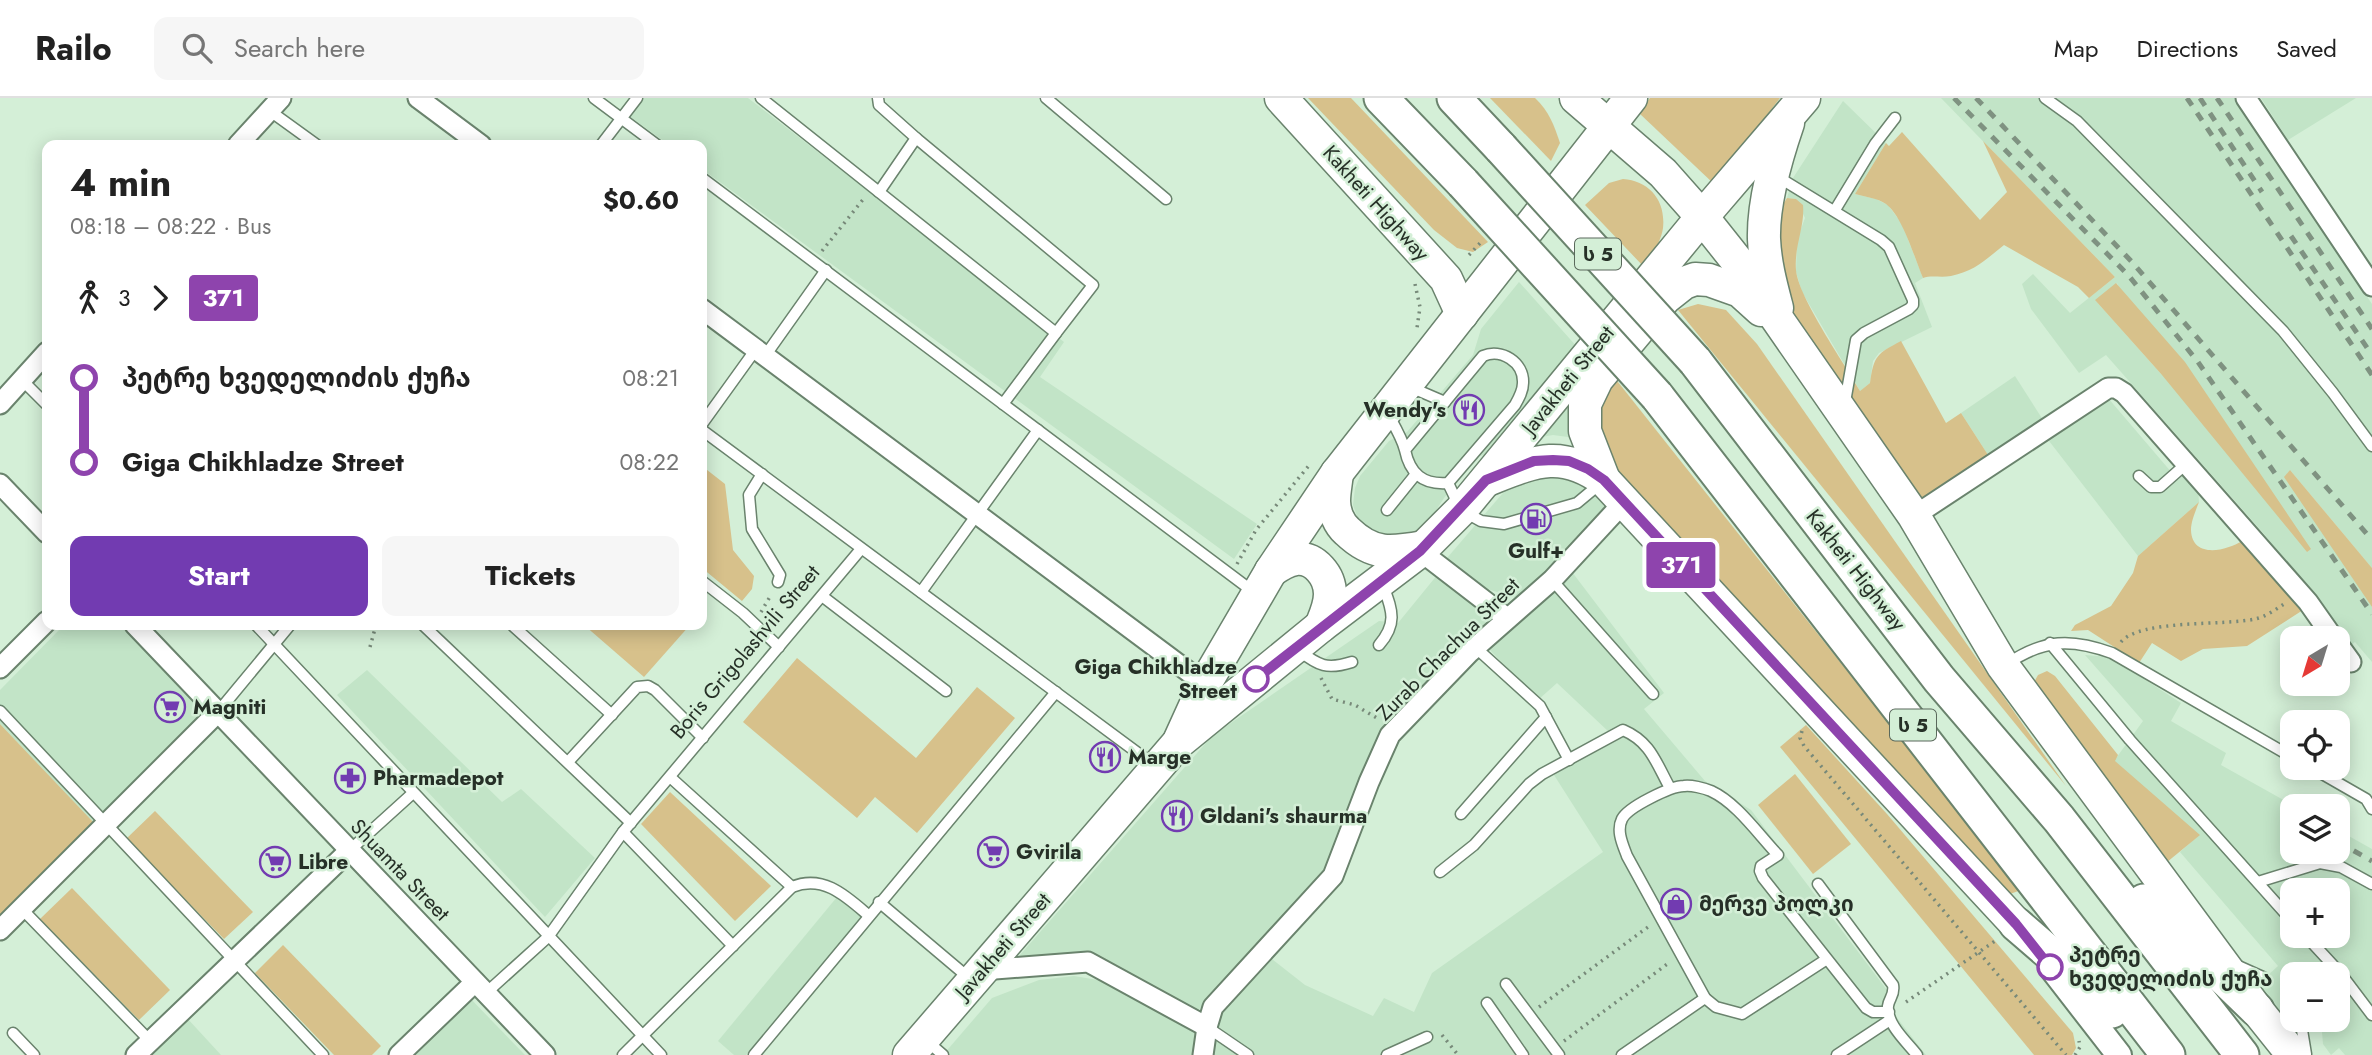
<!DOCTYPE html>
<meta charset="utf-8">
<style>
:root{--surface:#fff;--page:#f6f6f6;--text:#222;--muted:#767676;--line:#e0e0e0;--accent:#723bb1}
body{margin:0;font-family:Jost,"Noto Sans Georgian",sans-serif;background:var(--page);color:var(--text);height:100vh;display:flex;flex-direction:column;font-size:26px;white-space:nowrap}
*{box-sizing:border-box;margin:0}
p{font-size:23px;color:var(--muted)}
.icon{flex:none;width:38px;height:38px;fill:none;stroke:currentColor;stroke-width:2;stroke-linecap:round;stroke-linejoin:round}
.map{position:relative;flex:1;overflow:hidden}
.details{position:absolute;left:42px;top:42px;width:665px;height:490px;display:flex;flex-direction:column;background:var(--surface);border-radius:14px;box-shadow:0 4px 18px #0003}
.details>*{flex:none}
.badge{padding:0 14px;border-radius:5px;font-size:24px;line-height:46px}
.needle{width:46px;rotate:218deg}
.tools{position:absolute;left:2280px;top:528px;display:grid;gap:14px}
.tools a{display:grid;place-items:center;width:70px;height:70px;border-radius:14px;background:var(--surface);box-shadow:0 4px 18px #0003;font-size:35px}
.map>.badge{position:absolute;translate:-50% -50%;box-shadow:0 0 0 4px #fff}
.legs{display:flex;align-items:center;gap:10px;height:77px;padding:0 28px;font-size:23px}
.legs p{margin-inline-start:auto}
.head{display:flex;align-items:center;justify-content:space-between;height:119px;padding:0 28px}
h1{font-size:38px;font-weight:700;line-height:52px}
.cta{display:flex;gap:14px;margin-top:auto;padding:14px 28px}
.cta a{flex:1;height:80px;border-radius:14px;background:var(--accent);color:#fff;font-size:28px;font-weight:700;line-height:80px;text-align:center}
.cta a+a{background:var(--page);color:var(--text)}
ul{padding:0 28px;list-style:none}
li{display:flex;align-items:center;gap:24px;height:84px;font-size:26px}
li i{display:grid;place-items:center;width:10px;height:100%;margin:0 9px;background:currentColor}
li i::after{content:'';width:18px;height:18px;margin:-9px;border:5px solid;border-radius:50%;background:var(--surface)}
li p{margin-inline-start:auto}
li:first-child i{background:linear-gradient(#0000 50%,currentColor 0)}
li:last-child i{background:linear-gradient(currentColor 50%,#0000 0)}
header{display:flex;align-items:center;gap:42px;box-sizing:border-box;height:98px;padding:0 35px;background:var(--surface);border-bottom:2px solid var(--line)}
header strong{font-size:33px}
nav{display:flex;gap:38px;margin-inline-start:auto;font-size:24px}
.search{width:490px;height:63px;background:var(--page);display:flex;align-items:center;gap:18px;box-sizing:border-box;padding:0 24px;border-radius:14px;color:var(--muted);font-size:26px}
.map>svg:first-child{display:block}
</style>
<header>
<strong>Railo</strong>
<div class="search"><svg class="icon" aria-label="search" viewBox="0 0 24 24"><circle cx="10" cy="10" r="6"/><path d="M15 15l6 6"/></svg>Search here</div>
<nav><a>Map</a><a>Directions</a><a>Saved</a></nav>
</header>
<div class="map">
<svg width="2372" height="957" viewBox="0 0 2372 957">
<rect width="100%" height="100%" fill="#d4efd7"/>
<g fill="#c2e4c7" fill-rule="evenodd">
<path d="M641,0h107l316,244 -24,35 217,147 -23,35 -532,-390v-24h-33l-41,-30z"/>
<path d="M1941,0h293l138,206v264l-82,-98 82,137v55l-17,-20 -8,6 -37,-55 -45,-58 -159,-180 -27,18 -48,-64 -9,-25 11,-10 37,39 45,-36zM2117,185l45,92 -66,-74z"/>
<path d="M2261,0h95l-68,42z"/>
<path d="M1843,3l43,42 -31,51 21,5 12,6 14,19 21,54 -8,5 17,44 -53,26 -6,8 -3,22 -10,8 -58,-99 -6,-20 1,-32 8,-22 -9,-19 -9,-1 6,-20z"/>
<path d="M1519,184l59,66 -90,106 -8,2 -36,42 -21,32 -21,11 -21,-2 -22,-17 -6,-17 2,-17 5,-12 29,-35 18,-9 66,-77 8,-26z"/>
<path d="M1589,267l-3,80 -18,-8 -15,-2 -28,5z"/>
<path d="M2015,278l30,47 -55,35 -29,-45z"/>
<path d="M2108,300l70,82 6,-5 14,14 1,13 -61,54 -92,-119z"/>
<path d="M1545,370l34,9 31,30 -55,61 -39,30 -38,-12 -31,-28 55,-64 19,-17z"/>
<path d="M1569,470l95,125 -20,16 61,72 46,29 139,184 -7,6 43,55h-717l5,-32 54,-67 37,29 68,31 11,-18 30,14 18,-39 171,-121 -49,-77 56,-42 -53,-50 -19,17 -49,-51z"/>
<path d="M1438,476l47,35 1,17 -94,92 -61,148 -137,149 -111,-60 -77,16 206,-235 167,-115 19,2z"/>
<path d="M64,527h57l82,87 -8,15 -99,98 -96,-101v-34z"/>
<path d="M2085,557l25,2 71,46 -10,18 55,32 -5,12 75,42h-4v45h46v-22l34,19v206h-27l-6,-7 -8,7 -8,-11 -1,-12 -6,-12h22v-45h-46v45h14l-14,11 -36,-45 22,-20 -98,-114 19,-17 -85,-74 29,-40zM2292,793h46v45h-46z"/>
<path d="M367,572l135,132 19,-13 74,69 -50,59 -208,-222z"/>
<path d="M837,799l24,20 -115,138h-12l-16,-14z"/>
<path d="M1074,878l24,4 100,51 -3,24h-252l49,-57 47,-18z"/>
<path d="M467,897l58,60h-117z"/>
<path d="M186,919l35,38h-73z"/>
</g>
<g fill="#d7c18b">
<path d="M1308,0h43l137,144 -15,10 -16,-4 -23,-18z"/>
<path d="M1490,0h45c14,13 19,27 25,45l-9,18z"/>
<path d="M1650,0h130l-66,86 -75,-71z"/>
<path d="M1902,34l78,88 27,-28 -24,-51 132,136 -26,21 -11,-11 -74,-42c-19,15 -29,26 -53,31 -10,2 -20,-1 -28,2 -9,-21 -20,-61 -37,-74 -9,-6 -20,-7 -31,-10l31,-51 3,3z"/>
<path d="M1623,81c26,2 43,21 40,49 -2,14 -11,27 -19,39l-59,-62 24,-22z"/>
<path d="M1787,100l9,1 7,6c2,22 -9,41 -7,65 2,27 49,94 64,121l10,-8c4,-28 7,-29 31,-42l45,82 15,-10 29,45 -69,43 -23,-37 -102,-139 -21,-50 3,-63z"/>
<path d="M2116,185l69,79 126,187 -4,3 -145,-177 -67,-75z"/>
<path d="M1698,206l28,6 31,34 309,442 -388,-476z"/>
<path d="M1614,279l407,513 -11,4 -383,-406 -27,-42 -4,-39z"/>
<path d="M702,368l23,18 8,66 21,26 -2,13 -10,12 -40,-33z"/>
<path d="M2290,372l82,98v39l-88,-130z"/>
<path d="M2199,404c-3,8 -8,19 -8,28 1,29 35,21 51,11l61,69 -56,36 -44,3 -22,12 -29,-18 -13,20 -51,-33 -17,1 4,-6 36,-19 22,-33 5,-17z"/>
<path d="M584,527h106l-46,52z"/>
<path d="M797,560l119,100 61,-71 38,31 -98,115 -42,-36 -18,21 -114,-96z"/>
<path d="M2047,573l8,5 63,79 -3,6 85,74 -39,32 -128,-183 5,-9z"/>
<path d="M0,626l96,101 -96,93z"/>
<path d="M1806,627l81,89 186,219 3,15 -4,7h-38l-254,-308z"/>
<path d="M1795,676l56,70 -38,30 -55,-69z"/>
<path d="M670,694l101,94 -36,35 -94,-97z"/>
<path d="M155,713l98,101 -29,27 -98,-100z"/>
<path d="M72,790l98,102 -31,30 -99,-101z"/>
<path d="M283,847l98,101 -9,9h-38l-79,-82z"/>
</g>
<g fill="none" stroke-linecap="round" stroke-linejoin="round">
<g stroke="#6a836d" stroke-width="13">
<g id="service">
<path d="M594,0l63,47"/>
<path d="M761,0l295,235 -53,71"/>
<path d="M878,0l1,7 37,33 -37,54"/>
<path d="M1046,0l120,101"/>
<path d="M2045,0l32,23 206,210 50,62 39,53"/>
<path d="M270,13l47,34"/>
<path d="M916,40l177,147 -37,48"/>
<path d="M601,47l36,-47"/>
<path d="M1778,79l103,63 8,7 24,53v5l-4,4 -45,24 -8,7 -11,62"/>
<path d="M702,80l553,415"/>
<path d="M1835,112l40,-66 20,-26"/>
<path d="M765,258l61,-86"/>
<path d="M22,282l25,25"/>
<path d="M1410,289l35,15"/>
<path d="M1388,316c6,11 14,24 17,36 5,24 18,35 43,33l67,-78c4,-7 8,-14 8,-22 1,-21 -22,-35 -40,-27l-78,94"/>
<path d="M702,326l54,-75"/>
<path d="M702,332l452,335"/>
<path d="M762,376l-13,21 3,34 28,46 -2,7"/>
<path d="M2139,378l12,11h9l26,-23"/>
<path d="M1448,385l13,27 20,11 23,3 73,-21 24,-20"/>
<path d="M1387,412l29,-36"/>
<path d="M1552,482l101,114"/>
<path d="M702,483l41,32 36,34"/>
<path d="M921,494l117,-162"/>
<path d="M822,498l124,95"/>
<path d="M256,527l405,430"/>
<path d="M423,527l208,198"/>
<path d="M512,527l100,90"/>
<path d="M2050,545l80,97 162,181"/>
<path d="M1379,547c19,-22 13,-35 4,-60"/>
<path d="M1475,549l65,59 29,54"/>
<path d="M1298,552c21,16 29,20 54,12"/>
<path d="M2007,566c37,-25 64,-26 105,-11l180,104"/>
<path d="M0,613l323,344"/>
<path d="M218,614l72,-87"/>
<path d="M568,664l69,-75 11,-1 7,4 48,48"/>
<path d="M2312,670l54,31 6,10"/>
<path d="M670,679l122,110"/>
<path d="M1461,716l85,-97"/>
<path d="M623,734l110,114"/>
<path d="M350,752l63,-57"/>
<path d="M1440,774l34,-27 55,-61 13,-10 81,-44c28,12 33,33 47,58"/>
<path d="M2258,784l62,-19 21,4 31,17"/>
<path d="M1818,786l75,101c2,10 -4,13 -5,21 -2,18 19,36 29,49"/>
<path d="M879,804l90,76"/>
<path d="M22,811l129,133"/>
<path d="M2306,838l35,38 31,41"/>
<path d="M1827,861l-85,55 -26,-7 -11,-9 -78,-142c-4,-11 -11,-25 -5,-37 6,-12 49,-33 62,-33 7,-1 20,2 27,5 26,12 47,43 67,64l-17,11 -1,5 3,7 103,130 7,4h16"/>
<path d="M2236,867l29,13"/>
<path d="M1506,886l53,71"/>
<path d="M486,895l62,-56 75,-105 238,-283"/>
<path d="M1487,905l36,52"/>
<path d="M2301,926l5,30"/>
<path d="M1207,929l41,28"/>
<path d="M13,935l21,22"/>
<path d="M928,944l15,13"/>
<path d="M623,957l169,-168c31,-13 54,9 76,28"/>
<path d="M754,957l302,-363"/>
<path d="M1387,957l40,-18"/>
<path d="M1622,957l83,-57"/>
<path d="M1837,957l53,-35"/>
</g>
</g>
<g stroke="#6a836d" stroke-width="23">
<g id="minor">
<path d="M418,0l63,47"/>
<path d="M2246,0l126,188"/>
<path d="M238,47l43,-47"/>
<path d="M702,211l503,375"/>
<path d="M0,306l47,-52"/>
<path d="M0,386l47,49"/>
<path d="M1914,418l194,-128h8l8,5 184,209 26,37"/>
<path d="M1420,453l87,67"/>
<path d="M135,527l410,430"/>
<path d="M2338,546l13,18"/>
<path d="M0,570l47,-47"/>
<path d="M0,832l218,-218"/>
<path d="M982,872l106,-8 119,65"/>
<path d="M136,957l214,-205"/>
<path d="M399,957l76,-73"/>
<path d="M1203,957l4,-28 6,-20 120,-131 36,-94 21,-47 80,-83 82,-72 72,-78"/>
</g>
</g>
<g stroke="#6a836d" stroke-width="28">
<path id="tertiary" d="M2053,872l66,85"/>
</g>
<g stroke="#6a836d" stroke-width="35">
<g id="primary">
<path d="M1281,0l165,181 16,35"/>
<path d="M1576,0l87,75 39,44 35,44 177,255 89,150 254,344 36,45"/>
<path d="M1777,210c-6,-23 -12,-45 -13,-69 -1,-38 12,-81 24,-116"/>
<path d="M1337,375c-1,10 -3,19 -3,28 0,11 5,23 13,30 26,25 44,22 77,16"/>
<path d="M1487,382c46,-18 73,-32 117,0l412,444"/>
<path d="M1604,382l-19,-49v-27l12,-25 68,-81 19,-15 11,-4 14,1 31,11 21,19"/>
<path d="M1271,473c7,-5 15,-11 25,-12 19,-2 34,17 34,35 0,12 -5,22 -9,32"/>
<path d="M1180,641l25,-55 66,-113 66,-98 294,-375"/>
<path d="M909,957l270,-313 142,-116 99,-75 41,-41 241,-293 102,-119"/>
</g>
</g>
<g stroke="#6a836d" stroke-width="37">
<g id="trunk">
<path d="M1381,0l82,85"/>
<path d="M1454,0l47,50"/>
<path d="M1695,263l244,318 120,140 183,236"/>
<path d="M1657,298l511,659"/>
<path d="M2144,803l113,109"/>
<path d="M2016,826l81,70 15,17"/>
</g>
</g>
<g stroke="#778979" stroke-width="3.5" stroke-dasharray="2 5" stroke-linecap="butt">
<path d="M822,153l43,-54"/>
<path d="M1469,157l13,-14"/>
<path d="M1415,186l5,23 -3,21"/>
<path d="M1237,466l19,-34 55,-67"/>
<path d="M761,514l10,-17"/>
<path d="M2121,544c19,-23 103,-16 134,-23 10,-2 20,-9 29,-15"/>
<path d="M370,549l6,-22"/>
<path d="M1321,580l11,21 23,6 25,15"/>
<path d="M1802,633l-2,7 4,8 262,309"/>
<path d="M1906,904l89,-61"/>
<path d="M1539,909l109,-80"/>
<path d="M1442,937l16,20"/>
<path d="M1564,943l106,-79"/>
<path d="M2075,957l5,-8 -1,-6"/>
</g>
<use href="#service" stroke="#fff" stroke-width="10"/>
<use href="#minor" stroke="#fff" stroke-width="19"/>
<use href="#tertiary" stroke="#fff" stroke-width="24"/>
<use href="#primary" stroke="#fff" stroke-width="32"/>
<use href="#trunk" stroke="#fff" stroke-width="33"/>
<g stroke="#7f9281" stroke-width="5" stroke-dasharray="9 9" stroke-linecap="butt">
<path d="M1954,0l175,178 69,86 174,252"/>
<path d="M1976,0l156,164 240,278"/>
<path d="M2187,0l185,277"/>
<path d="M2200,0l62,94"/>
<path d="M2217,0l155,231"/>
<path d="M2291,138l81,119"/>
<path d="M2338,744l34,19"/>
</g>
<g stroke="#6a836d" stroke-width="37" stroke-linecap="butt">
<g id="trunk-bridge">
<path d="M1501,50l194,213"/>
<path d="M1463,85l194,213"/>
</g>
</g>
<use href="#trunk-bridge" stroke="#fff" stroke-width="33"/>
</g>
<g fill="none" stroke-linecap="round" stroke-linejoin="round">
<g stroke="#fff" stroke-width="16">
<path id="line-1" d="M1256,581l164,-128 66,-71 48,-19 19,-1 16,1 19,8 16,11 412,444 34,43"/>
</g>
<use href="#line-1" stroke="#8e44ad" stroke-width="10"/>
</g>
<defs>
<g id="restaurant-ring" transform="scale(1.575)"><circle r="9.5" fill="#d4efd7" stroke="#723bb1" stroke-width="1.5"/><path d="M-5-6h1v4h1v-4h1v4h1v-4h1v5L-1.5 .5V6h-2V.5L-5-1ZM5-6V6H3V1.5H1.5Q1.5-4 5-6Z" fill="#723bb1"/></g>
<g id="fuel-ring" transform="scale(1.575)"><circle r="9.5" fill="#d4efd7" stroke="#723bb1" stroke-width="1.5"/><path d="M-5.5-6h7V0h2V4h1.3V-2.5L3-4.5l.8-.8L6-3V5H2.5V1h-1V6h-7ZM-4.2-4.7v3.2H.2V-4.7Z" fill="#723bb1"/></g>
<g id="supermarket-ring" transform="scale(1.575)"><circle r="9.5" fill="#d4efd7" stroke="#723bb1" stroke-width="1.5"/><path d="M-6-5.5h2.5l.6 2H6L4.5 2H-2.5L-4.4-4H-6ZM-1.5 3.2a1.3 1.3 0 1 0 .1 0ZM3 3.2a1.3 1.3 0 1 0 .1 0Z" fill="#723bb1"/></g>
<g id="pharmacy-ring" transform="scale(1.575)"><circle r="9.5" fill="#d4efd7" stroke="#723bb1" stroke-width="1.5"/><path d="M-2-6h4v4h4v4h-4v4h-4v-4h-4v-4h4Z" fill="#723bb1"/></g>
<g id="shop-ring" transform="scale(1.575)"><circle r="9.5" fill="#d4efd7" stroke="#723bb1" stroke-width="1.5"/><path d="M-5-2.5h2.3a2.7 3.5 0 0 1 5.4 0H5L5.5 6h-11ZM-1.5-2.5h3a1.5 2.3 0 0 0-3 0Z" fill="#723bb1"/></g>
</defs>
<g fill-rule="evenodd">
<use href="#restaurant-ring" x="1469" y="312"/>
<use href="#fuel-ring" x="1536" y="421"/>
<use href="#supermarket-ring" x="170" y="609"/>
<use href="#restaurant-ring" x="1105" y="659"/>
<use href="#pharmacy-ring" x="350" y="680"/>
<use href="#restaurant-ring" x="1177" y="718"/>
<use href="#supermarket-ring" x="993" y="754"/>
<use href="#supermarket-ring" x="275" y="764"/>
<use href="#shop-ring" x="1676" y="806"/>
</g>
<g fill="#fff" stroke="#8e44ad" stroke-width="3.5">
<circle cx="1256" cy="581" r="12"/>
<circle cx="2050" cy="869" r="12"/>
</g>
<g text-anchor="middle" stroke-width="5" stroke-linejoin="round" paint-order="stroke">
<g fill="#d4efd7" stroke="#5a695c" stroke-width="2">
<rect x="1575" y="140.5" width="46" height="31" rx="5"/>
<rect x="1890" y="611.5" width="46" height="31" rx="5"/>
</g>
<g font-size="19" font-weight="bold" fill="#263027">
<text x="1598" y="163">ს 5</text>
<text x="1913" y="634">ს 5</text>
</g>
<g font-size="21" fill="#263027" stroke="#d4efd7">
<text transform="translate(1376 105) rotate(48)" y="7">Kakheti Highway</text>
<text transform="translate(1568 282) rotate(-51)" y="7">Javakheti Street</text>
<text transform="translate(1856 472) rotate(52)" y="7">Kakheti Highway</text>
<text transform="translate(1448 551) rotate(-45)" y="7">Zurab Chachua Street</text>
<text transform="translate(745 554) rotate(-50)" y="7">Boris Grigolashvili Street</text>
<text transform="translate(400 772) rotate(46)" y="7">Shuamta Street</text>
<text transform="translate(1003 848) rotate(-49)" y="7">Javakheti Street</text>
</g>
<g font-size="21" font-weight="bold" fill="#263027" stroke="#d4efd7" text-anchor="start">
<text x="1446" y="319" text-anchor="end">Wendy's</text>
<text x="1536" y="460" text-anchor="middle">Gulf+</text>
<text x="193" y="616">Magniti</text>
<text x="1128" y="666">Marge</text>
<text x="373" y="687">Pharmadepot</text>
<text x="1200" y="725">Gldani's shaurma</text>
<text x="1016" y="761">Gvirila</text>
<text x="298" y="771">Libre</text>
<text x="1699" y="813">მერვე პოლკი</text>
</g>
<g font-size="21" font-weight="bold" fill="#263027" stroke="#d4efd7" text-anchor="end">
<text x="1237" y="576">Giga Chikhladze<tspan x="1237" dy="24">Street</tspan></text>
<text x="2069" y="864" text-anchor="start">პეტრე<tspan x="2069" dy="24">ხვედელიძის ქუჩა</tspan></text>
</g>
</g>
</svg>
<div class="tools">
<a><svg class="needle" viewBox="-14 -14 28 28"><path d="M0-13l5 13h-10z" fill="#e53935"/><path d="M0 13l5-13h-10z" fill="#767676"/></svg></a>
<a><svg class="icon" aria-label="locate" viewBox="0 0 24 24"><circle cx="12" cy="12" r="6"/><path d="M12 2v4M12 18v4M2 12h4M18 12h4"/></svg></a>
<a><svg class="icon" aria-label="layers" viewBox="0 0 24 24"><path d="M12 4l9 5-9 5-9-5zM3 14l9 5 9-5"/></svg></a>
<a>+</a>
<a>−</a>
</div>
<b class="badge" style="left:1681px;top:467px;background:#8e44ad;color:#fff">371</b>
<section class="details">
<div class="head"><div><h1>4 min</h1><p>08:18 – 08:22 · Bus</p></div><b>$0.60</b></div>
<div class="legs"><svg class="icon" aria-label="walk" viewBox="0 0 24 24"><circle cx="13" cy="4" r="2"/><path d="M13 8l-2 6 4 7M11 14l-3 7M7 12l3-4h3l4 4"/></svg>3<svg class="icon" aria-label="forward" viewBox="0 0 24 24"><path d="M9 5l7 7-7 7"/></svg><b class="badge" style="background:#8e44ad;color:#fff">371</b></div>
<ul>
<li><i style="color:#8e44ad"></i><b>პეტრე ხვედელიძის ქუჩა</b><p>08:21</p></li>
<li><i style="color:#8e44ad"></i><b>Giga Chikhladze Street</b><p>08:22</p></li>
</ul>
<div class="cta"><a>Start</a><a>Tickets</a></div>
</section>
</div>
